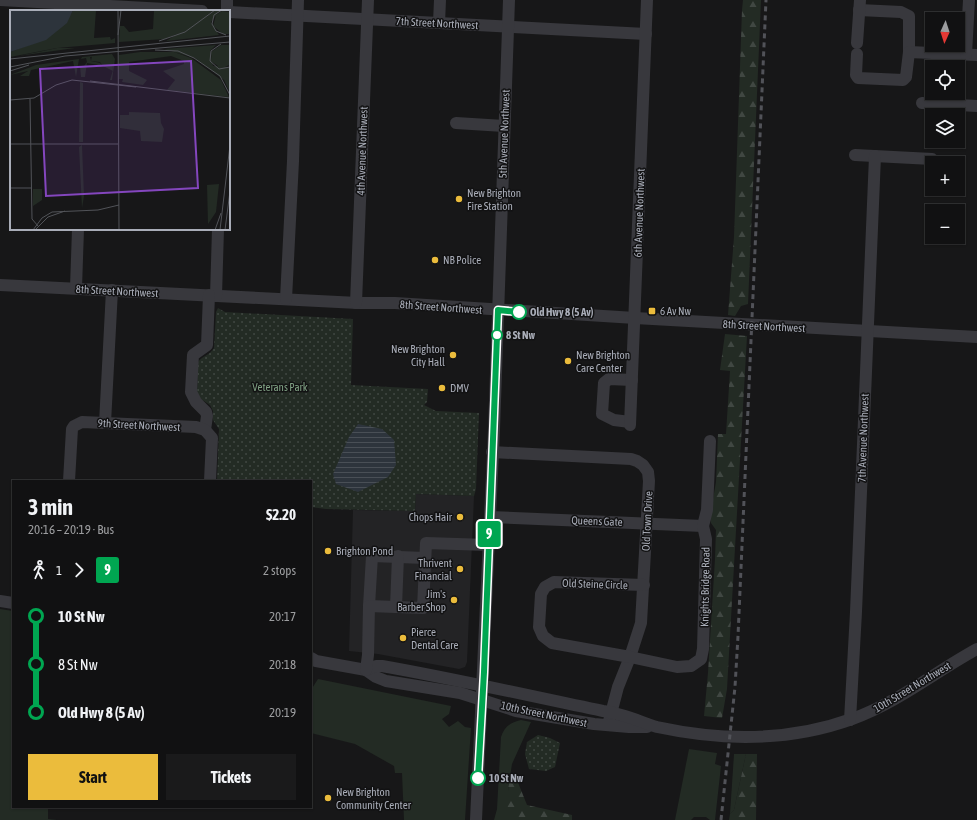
<!DOCTYPE html>
<meta charset="utf-8">
<style>
:root{--surface:#111112;--page:#1a1a1b;--text:#f1f3f6;--muted:#9c9d9f;--line:#303132;--accent:#ebbc3c}
body{margin:0;font-family:"Asap Condensed",sans-serif;background:var(--page);color:var(--text);height:100vh;display:flex;flex-direction:column;font-size:15px;white-space:nowrap}
*{box-sizing:border-box;margin:0}
p{font-size:13px;color:var(--muted)}
.icon{flex:none;width:22px;height:22px;fill:none;stroke:currentColor;stroke-width:2;stroke-linecap:round;stroke-linejoin:round}
.map{position:relative;flex:1;overflow:hidden}
.sheet{position:absolute;left:12px;top:480px;width:300px;height:328px;display:flex;flex-direction:column;background:var(--surface);border-radius:0px;box-shadow:0 1px 3px #0004,0 0 0 1px var(--line)}
.sheet>*{flex:none}
.badge{padding:0 8px;border-radius:3px;font-size:14px;line-height:26px}
.needle{width:26px;rotate:183deg}
.tools{position:absolute;left:925px;top:12px;display:grid;gap:8px}
.tools a{display:grid;place-items:center;width:40px;height:40px;border-radius:0px;background:var(--surface);box-shadow:0 1px 3px #0004,0 0 0 1px var(--line);font-size:20px}
.map>.badge{position:absolute;translate:-50% -50%;box-shadow:0 0 0 2px #fff}
.legs{display:flex;align-items:center;gap:6px;height:44px;padding:0 16px;font-size:13px}
.legs p{margin-inline-start:auto}
.head{display:flex;align-items:center;justify-content:space-between;height:68px;padding:0 16px}
h1{font-size:22px;font-weight:700;line-height:30px}
.primary-button{display:flex;gap:8px;margin-top:auto;padding:8px 16px}
.primary-button a{flex:1;height:46px;border-radius:0px;background:var(--accent);color:#111;font-size:16px;font-weight:700;line-height:46px;text-align:center}
.primary-button a+a{background:var(--page);color:var(--text)}
ul{padding:0 16px;list-style:none}
li{display:flex;align-items:center;gap:14px;height:48px;font-size:15px}
li i{display:grid;place-items:center;width:6px;height:100%;margin:0 5px;background:currentColor}
li i::after{content:'';width:10px;height:10px;margin:-5px;border:3px solid;border-radius:50%;background:var(--surface)}
li p{margin-inline-start:auto}
li:first-child i{background:linear-gradient(#0000 50%,currentColor 0)}
li:last-child i{background:linear-gradient(currentColor 50%,#0000 0)}
.map>svg:first-child{display:block}
</style>
<div class="map">
<svg width="977" height="820" viewBox="0 0 977 820">
<defs>
<pattern id="forest-firs" width="22" height="20" patternUnits="userSpaceOnUse"><rect width="22" height="20" fill="#232b24"/><path d="M5 1l3.5 6h-7zM16 11l3.5 6h-7z" fill="#404742"/></pattern>
<pattern id="park-dots" width="8" height="8" patternUnits="userSpaceOnUse"><rect width="8" height="8" fill="#232b24"/><path d="M2 2h.1M6 6h.1" fill="none" stroke="#404742" stroke-width="1.8" stroke-linecap="round"/></pattern>
<pattern id="water-rules" width="6" height="5" patternUnits="userSpaceOnUse"><rect width="6" height="5" fill="#2d343c"/><path d="M0 2.5h6" fill="none" stroke="#494f56"/></pattern>
</defs>
<rect width="100%" height="100%" fill="#171718"/>
<path fill="#232325" d="M416,494l58,2 -7,166 -2,5 -6,2 -81,-15 -29,-3 4,-141 62,1z"/>
<g fill="#232b24">
<path d="M0,609l13,2v196h35v12l9,1h-57z"/>
<path d="M318,679l133,27 -2,8 -7,5 7,8 9,-6 7,6 6,1 -6,92h-61l-2,-47h-7l-1,-7 -39,-22 -44,-11v-43z"/>
<path d="M521,720l10,2 -19,42 -4,26v30h-14l3,-11 4,-72c3,-10 10,-15 20,-17z"/>
<path d="M689,749l28,4 -2,11 6,2 -6,54h-5l-4,-3h-12l-3,3h-16z"/>
<path d="M734,754h12l-12,56 -4,4z"/>
</g>
<g fill="url(#forest-firs)">
<path d="M743,0h18l-13,304 -7,2 -6,10 -7,-1 6,-78 8,-227z"/>
<path d="M725,334l22,2 -20,353 -5,29 -18,-2 4,-43 7,-114 1,-29 -5,-7 -1,-6 6,-35 2,-48h8l4,-63 -10,-1z"/>
<path d="M746,754h11l-1,66h-27l1,-6 4,-4z"/>
<path d="M517,780l10,25 45,10v5h-64l-1,-19 2,-20z"/>
</g>
<g fill="url(#park-dots)">
<path d="M218,308l7,4 128,7 -2,66 77,4 -1,13 -3,3 12,6 43,2 -3,76 -2,7 -58,-2 -1,17 -89,-2 -15,-2v-26h-94l2,-52 -6,-9v-9l-3,-6 -9,-6 -4,-6 1,-31c4,-6 12,-7 16,-14l2,-36z"/>
<path d="M538,735l12,3 10,5 -5,24 -9,4 -17,-2 -4,-15 2,-12z"/>
</g>
<path fill="url(#water-rules)" d="M358,424l24,5 12,11 2,25 -8,12 -30,15 -22,-8 -3,-10 16,-37z"/>
<g fill="none" stroke-linecap="round" stroke-linejoin="round">
<g stroke="#38383d" stroke-width="12">
<path d="M0,0l202,11"/>
<path d="M859,10l42,2 8,4v36"/>
<path d="M227,11v-11"/>
<path d="M229,12l417,22"/>
<path d="M439,23l1,-23"/>
<path d="M857,43l3,-43"/>
<path d="M857,54l-1,21 2,3 45,2 3,-3 3,-25 68,3"/>
<path d="M966,54l3,-54"/>
<path d="M922,103l55,3"/>
<path d="M456,123l48,3"/>
<path d="M855,155l77,4"/>
<path d="M0,285l358,18h37l240,15 342,19"/>
<path d="M76,288l2,-59"/>
<path d="M216,296l2,-67"/>
<path d="M286,299l7,-138 5,-161"/>
<path d="M356,303l12,-303"/>
<path d="M630,422l-16,-2 -12,-6 2,-31 5,-4 23,1"/>
<path d="M105,423l7,-133"/>
<path d="M630,425l17,-425"/>
<path d="M205,430l2,-14 -1,-4 -10,-10 -5,-10 2,-37 14,-10 2,-50"/>
<path d="M492,452l139,7 6,2 6,4 5,7 1,9 -8,142 -11,34 -12,30 -10,38"/>
<path d="M69,481l3,-52 2,-3 8,-4 114,5 9,3 7,8 -2,43"/>
<path d="M490,517l213,9"/>
<path d="M644,585l-90,-3 -9,5 -4,7 -2,33 4,9 9,7 78,14 47,10 14,-1 10,-7 2,-10 3,-110 -3,-13 4,-16 3,-69"/>
<path d="M0,601l13,2"/>
<path d="M369,606l3,-50 53,2"/>
<path d="M396,607l2,-51"/>
<path d="M311,658l5,3 50,9 10,7 10,4 74,12 56,18 78,13 35,3h18"/>
<path d="M366,670l10,-4h6c74,13 148,30 221,45 7,1 15,3 22,5 11,3 21,8 32,11 65,14 131,15 195,-8 45,-16 83,-47 125,-70"/>
<path d="M366,670l2,-15 1,-49 54,2 3,-65 62,2"/>
<path d="M850,720l6,-108 19,-456"/>
<path d="M476,820l18,-390 15,-430"/>
</g>
<path stroke="#515258" stroke-width="3" stroke-dasharray="5 4" stroke-linecap="butt" d="M721,820l14,-133 3,-51 28,-636"/>
</g>
<g fill="none" stroke-linecap="round" stroke-linejoin="round">
<g stroke="#fff" stroke-width="9">
<path id="line-1" d="M478,778l6,-106 14,-362 21,2"/>
</g>
<use href="#line-1" stroke="#00a651" stroke-width="6"/>
</g>
<g fill="#ebbc3c" stroke="#121213" stroke-width="1.5">
<circle cx="459" cy="199" r="4"/>
<circle cx="435" cy="260" r="4"/>
<rect x="648" y="307" width="8" height="8" rx="2"/>
<circle cx="453" cy="355" r="4"/>
<circle cx="568" cy="361" r="4"/>
<circle cx="442" cy="388" r="4"/>
<circle cx="460" cy="517" r="4"/>
<circle cx="328" cy="551" r="4"/>
<circle cx="460" cy="569" r="4"/>
<circle cx="454" cy="600" r="4"/>
<circle cx="403" cy="638" r="4"/>
<circle cx="328" cy="798" r="4"/>
</g>
<g fill="#fff" stroke="#00a651" stroke-width="2">
<circle cx="519" cy="312" r="7"/>
<circle cx="497" cy="335" r="5"/>
<circle cx="478" cy="778" r="7"/>
</g>
<g text-anchor="middle" stroke-width="3" stroke-linejoin="round" paint-order="stroke">
<g font-size="11" fill="#a9adb8" stroke="#121213">
<text transform="translate(437 23) rotate(3)" y="4">7th Street Northwest</text>
<text transform="translate(504 134) rotate(-88)" y="4">5th Avenue Northwest</text>
<text transform="translate(362 151) rotate(-88)" y="4">4th Avenue Northwest</text>
<text transform="translate(639 213) rotate(-88)" y="4">6th Avenue Northwest</text>
<text transform="translate(117 291) rotate(3)" y="4">8th Street Northwest</text>
<text transform="translate(441 307) rotate(4)" y="4">8th Street Northwest</text>
<text transform="translate(764 326) rotate(3)" y="4">8th Street Northwest</text>
<text transform="translate(139 425) rotate(3)" y="4">9th Street Northwest</text>
<text transform="translate(863 438) rotate(-88)" y="4">7th Avenue Northwest</text>
<text transform="translate(597 521) rotate(2)" y="4">Queens Gate</text>
<text transform="translate(647 521) rotate(-87)" y="4">Old Town Drive</text>
<text transform="translate(595 584) rotate(2)" y="4">Old Steine Circle</text>
<text transform="translate(705 587) rotate(-89)" y="4">Knights Bridge Road</text>
<text transform="translate(912 687) rotate(-31)" y="4">10th Street Northwest</text>
<text transform="translate(544 714) rotate(12)" y="4">10th Street Northwest</text>
</g>
<g font-size="11" fill="#a9adb8" stroke="#121213" text-anchor="start">
<text x="467" y="197">New Brighton<tspan x="467" dy="13">Fire Station</tspan></text>
<text x="443" y="264">NB Police</text>
<text x="660" y="315">6 Av Nw</text>
<text x="445" y="353" text-anchor="end">New Brighton<tspan x="445" dy="13">City Hall</tspan></text>
<text x="576" y="359">New Brighton<tspan x="576" dy="13">Care Center</tspan></text>
<text x="450" y="392">DMV</text>
<text x="452" y="521" text-anchor="end">Chops Hair</text>
<text x="336" y="555">Brighton Pond</text>
<text x="452" y="567" text-anchor="end">Thrivent<tspan x="452" dy="13">Financial</tspan></text>
<text x="446" y="598" text-anchor="end">Jim's<tspan x="446" dy="13">Barber Shop</tspan></text>
<text x="411" y="636">Pierce<tspan x="411" dy="13">Dental Care</tspan></text>
<text x="336" y="796">New Brighton<tspan x="336" dy="13">Community Center</tspan></text>
</g>
<g font-size="11" font-weight="bold" fill="#a9adb8" stroke="#121213" text-anchor="start">
<text x="530" y="316">Old Hwy 8 (5 Av)</text>
<text x="506" y="339">8 St Nw</text>
<text x="489" y="782">10 St Nw</text>
</g>
<g font-size="11" fill="#81a285" stroke="#121213">
<text x="280" y="391">Veterans Park</text>
</g>
</g>
<g transform="translate(10 10)">
<rect width="220" height="220" fill="#171718"/>
<path d="M144,0h60l-25,19 -24,10 -46,3 1,-16h4l5,6 24,-3zM206,0h4l-9,12 8,13 -53,6zM212,1l8,1v22h-7l-10,-8 3,-11zM206,35l-6,6 3,15 17,1v26l-6,-13 -29,-22 -31,-9zM211,35h9v20l-9,3 -9,-6 -1,-10zM47,38h18l-57,8 20,-4zM130,42h34l17,6 30,22 8,17 -62,-7 8,-10 -12,-9 21,-7v-3l-13,-5 -42,6v9l18,9 -4,5 -21,-3 1,-3h-4v-24zM102,44l3,5 -3,21h-2l3,-10 -2,-14 -21,1 1,4 9,2 3,3 -16,-3 -2,14h-4l-1,-11h4l3,-4 -1,-4 -5,1 1,-2z" fill="#232b24"/>
<path d="M82,46h20l1,15 -10,-5 -3,-4 -9,-1zM69,49l-3,18 -3,-16 -42,9 -2,6h-9l8,-5 -18,4 26,-10zM70,72l3,1v59h-4zM72,135l2,51 -2,12 -3,-61zM209,174l-3,28 -8,12 -1,-39z" fill="#232b24"/>
<path d="M63,0h23l-2,28 16,-1 1,3 4,-2v5l-58,5 -47,9v-5l38,-14 23,-24zM119,102l31,1 1,10 3,6 -2,13 -21,-1 -1,-10 -20,-3v-13h9zM23,179h9v11l-9,6z" fill="#232b24"/>
<path d="M0,0h63l-6,13 -21,17 -36,12z" fill="#2d343c"/>
<path fill="none" stroke="#515358" stroke-width="1" d="M108,0l1,220M212,0l-8,5 -2,9 4,7 10,4M108,25l3,-25M149,31l26,-9 30,-22M211,34l-10,7 -1,10 9,8 11,-2M145,40l23,1 16,7 26,18 10,19M0,49l220,-23M0,57l55,-11 165,-14M0,61l19,-6M80,71l140,17M20,89l2,120 6,7M0,90l24,-2 22,-13 16,-5 64,7M0,134h108M0,178h21M23,220l9,-12 10,-6 46,-2 21,-5M25,220l13,-13 17,-6M205,220l6,-17M210,220l10,-85M215,220l5,-39"/>
<path fill="#8446be" fill-opacity="0.15" stroke="#8446be" stroke-width="2" d="M181,51l7,127 -152,8 -6,-127z"/>
<rect width="220" height="220" fill="none" stroke="#a9adb8" stroke-width="2"/>
</g>
</svg>
<div class="tools">
<a><svg class="needle" viewBox="-14 -14 28 28"><path d="M0-13l5 13h-10z" fill="#e53935"/><path d="M0 13l5-13h-10z" fill="#9c9d9f"/></svg></a>
<a><svg class="icon" aria-label="locate" viewBox="0 0 24 24"><circle cx="12" cy="12" r="6"/><path d="M12 2v4M12 18v4M2 12h4M18 12h4"/></svg></a>
<a><svg class="icon" aria-label="layers" viewBox="0 0 24 24"><path d="M12 4l9 5-9 5-9-5zM3 14l9 5 9-5"/></svg></a>
<a>+</a>
<a>−</a>
</div>
<b class="badge" style="left:489px;top:534px;background:#00a651;color:#fff">9</b>
<section class="sheet">
<div class="head"><div><h1>3 min</h1><p>20:16 – 20:19 · Bus</p></div><b>$2.20</b></div>
<div class="legs"><svg class="icon" aria-label="walk" viewBox="0 0 24 24"><circle cx="13" cy="4" r="2"/><path d="M13 8l-2 6 4 7M11 14l-3 7M7 12l3-4h3l4 4"/></svg>1<svg class="icon" aria-label="forward" viewBox="0 0 24 24"><path d="M9 5l7 7-7 7"/></svg><b class="badge" style="background:#00a651;color:#fff">9</b><p>2 stops</p></div>
<ul>
<li><i style="color:#00a651"></i><b>10 St Nw</b><p>20:17</p></li>
<li><i style="color:#00a651"></i><span>8 St Nw</span><p>20:18</p></li>
<li><i style="color:#00a651"></i><b>Old Hwy 8 (5 Av)</b><p>20:19</p></li>
</ul>
<div class="primary-button"><a>Start</a><a>Tickets</a></div>
</section>
</div>
